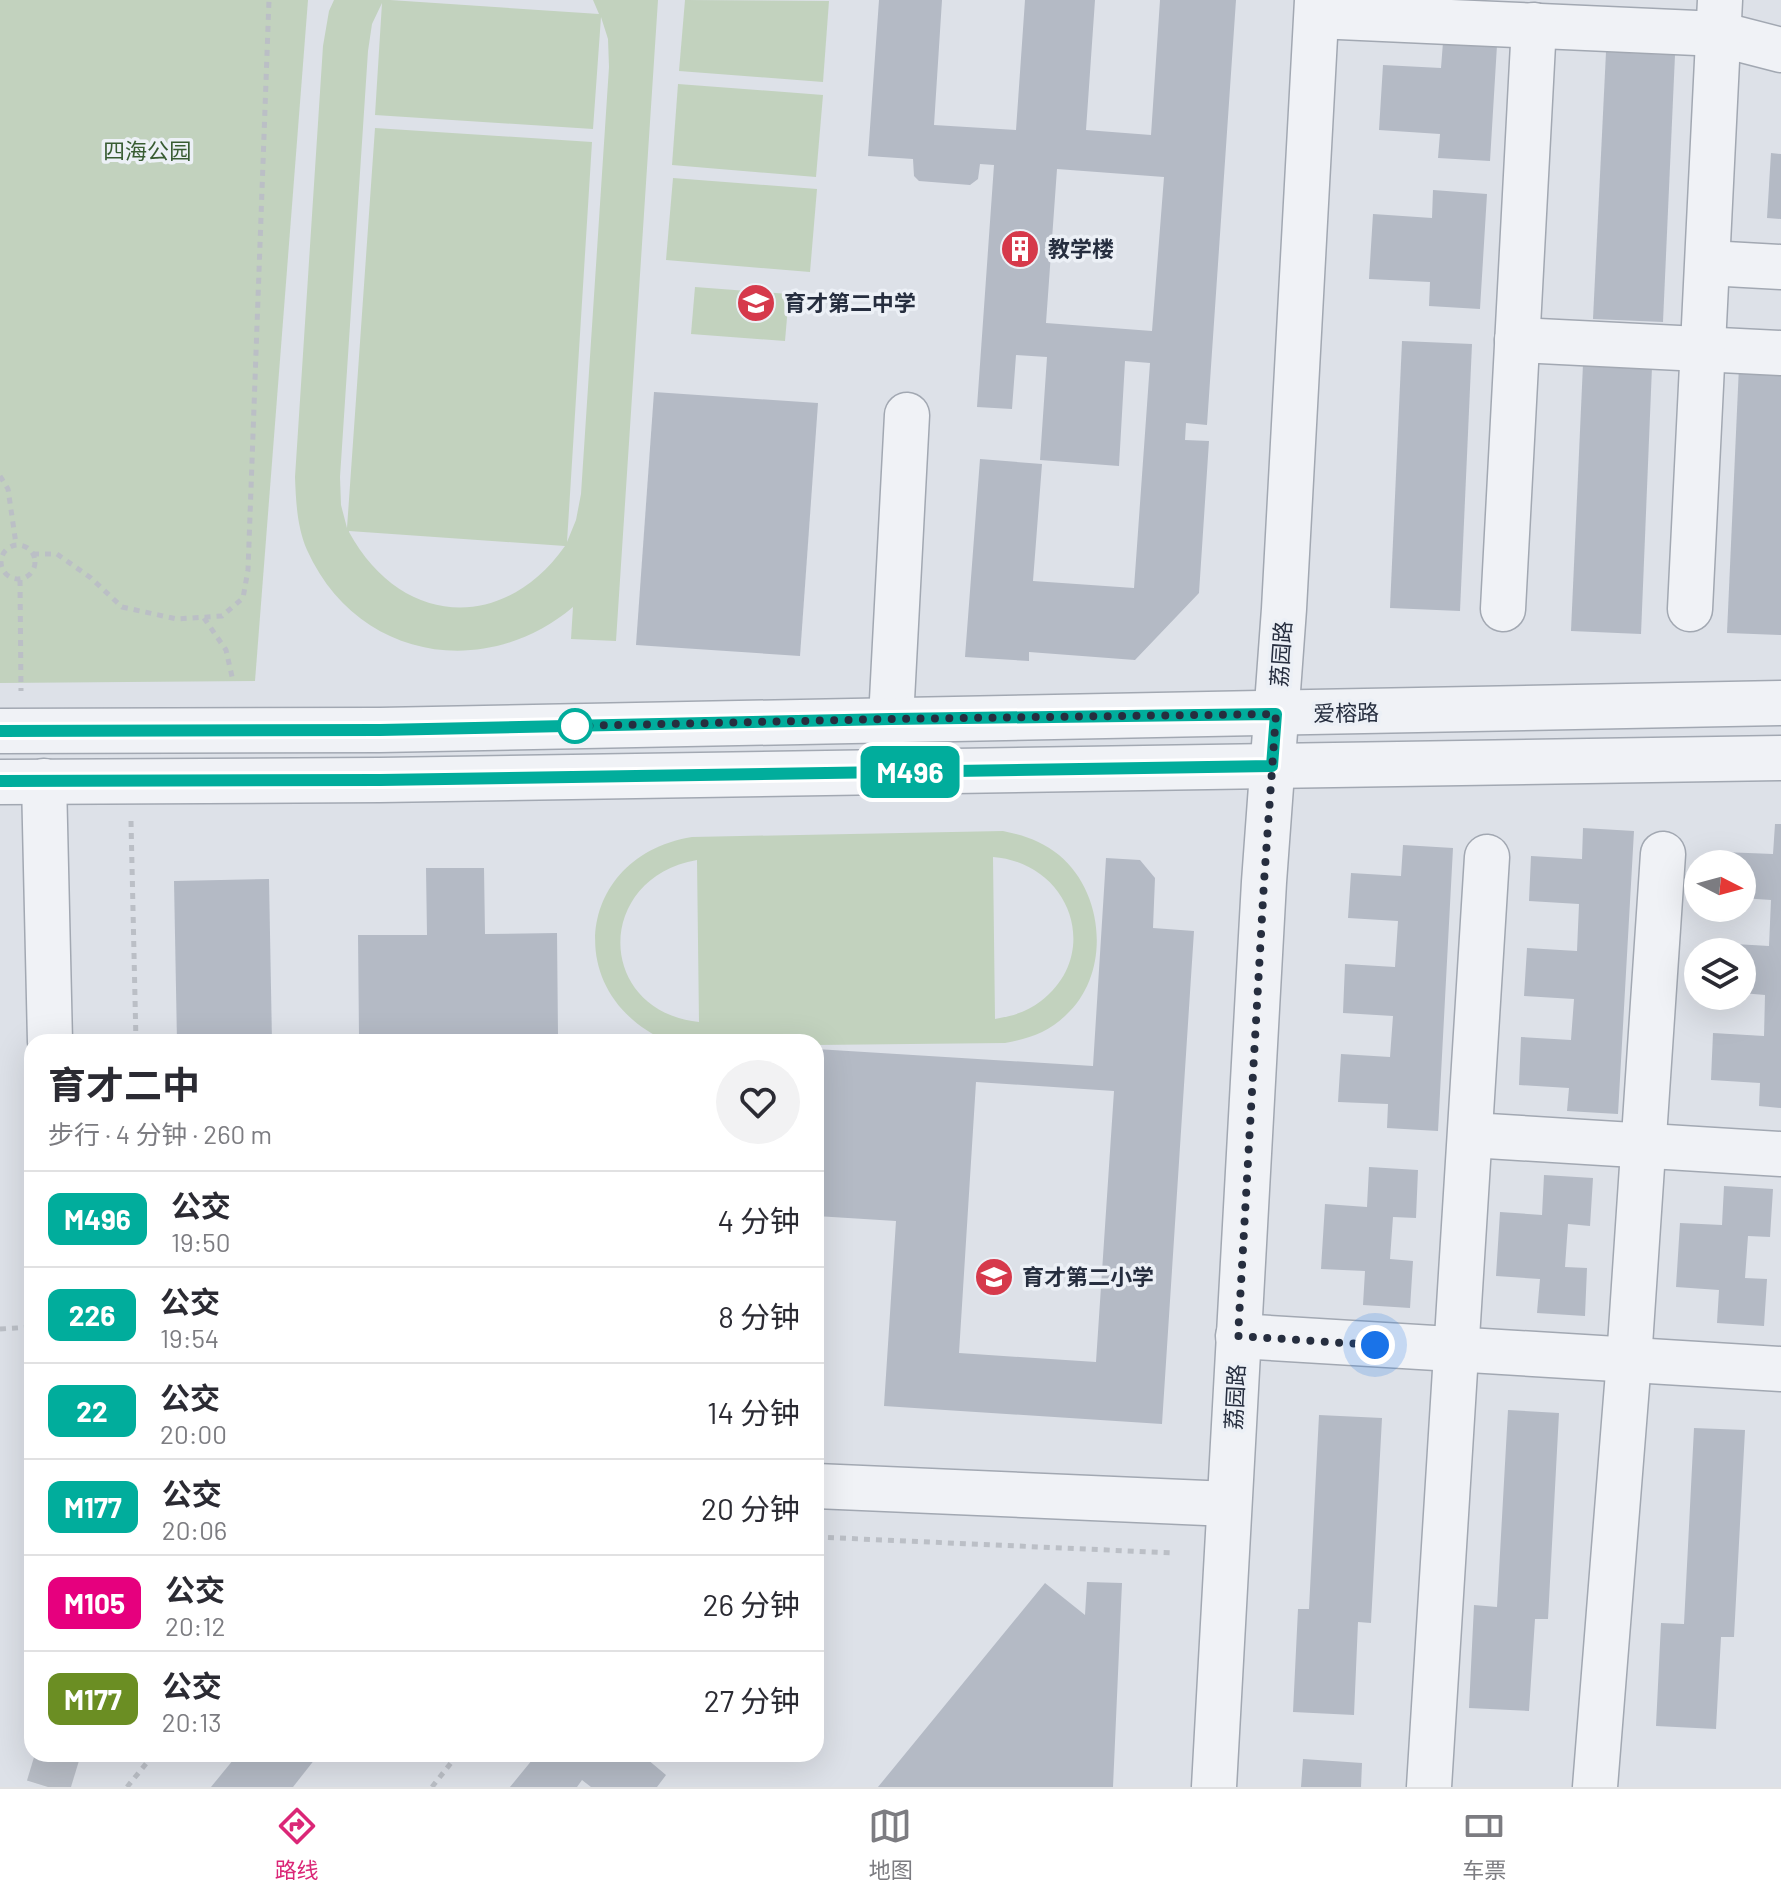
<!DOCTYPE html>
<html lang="zh">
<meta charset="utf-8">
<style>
:root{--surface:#fff;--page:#f2f2f3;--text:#2b2b33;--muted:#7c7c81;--line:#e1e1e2;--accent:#db2777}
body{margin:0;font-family:Barlow,"Noto Sans SC",sans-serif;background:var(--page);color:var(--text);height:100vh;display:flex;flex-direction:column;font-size:30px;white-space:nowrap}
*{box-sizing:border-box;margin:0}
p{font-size:26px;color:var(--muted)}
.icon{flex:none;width:44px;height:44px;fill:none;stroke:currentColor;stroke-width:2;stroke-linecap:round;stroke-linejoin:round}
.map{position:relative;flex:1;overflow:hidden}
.panel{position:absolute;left:24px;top:1034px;width:800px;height:728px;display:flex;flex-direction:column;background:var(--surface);border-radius:24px;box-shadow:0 8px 32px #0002}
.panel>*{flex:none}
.badge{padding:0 16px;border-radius:12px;font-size:28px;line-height:52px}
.needle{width:52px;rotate:96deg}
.buttons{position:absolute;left:1684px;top:850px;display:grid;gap:16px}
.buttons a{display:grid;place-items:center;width:72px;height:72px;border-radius:50%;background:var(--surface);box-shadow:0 8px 32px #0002;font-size:40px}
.you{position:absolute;width:40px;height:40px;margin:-20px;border:6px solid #fff;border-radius:50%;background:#1a73e8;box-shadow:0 0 0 12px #1a73e833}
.map>.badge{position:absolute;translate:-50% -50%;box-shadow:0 0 0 4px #fff}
.round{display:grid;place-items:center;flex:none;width:84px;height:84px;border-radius:42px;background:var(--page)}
.head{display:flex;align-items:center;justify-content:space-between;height:136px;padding:0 24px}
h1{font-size:38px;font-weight:700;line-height:60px}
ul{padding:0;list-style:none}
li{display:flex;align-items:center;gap:24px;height:96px;padding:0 24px;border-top:2px solid var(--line)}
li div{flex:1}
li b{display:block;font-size:30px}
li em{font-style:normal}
li .badge{min-width:88px;font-weight:700;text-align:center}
.tab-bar{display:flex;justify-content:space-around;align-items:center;height:112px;border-top:2px solid var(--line);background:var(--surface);font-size:22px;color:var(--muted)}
.tab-bar a{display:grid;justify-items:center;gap:4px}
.tab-bar .active{color:var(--accent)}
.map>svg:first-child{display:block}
</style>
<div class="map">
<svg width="1781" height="1787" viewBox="0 0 1781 1787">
<rect width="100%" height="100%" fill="#dde1e8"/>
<g fill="#c2d2be" fill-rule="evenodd">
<path d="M0,0h308l-53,681 -255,2z"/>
<path d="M334,0h56l209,14 -6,-14h65l-42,641 -45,-2 2,-32c-89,75 -217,52 -266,-57 -10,-23 -11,-48 -12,-73l28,-431 6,-35zM382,3l-7,112 218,14 8,-112 7,22 1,28 -28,427 -5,26 -9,22 25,-400 -217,-14 -28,400 -6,-23 -1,-28 28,-426 4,-27zM349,532v-1l216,15c-62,88 -165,80 -216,-14z"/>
<path d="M685,0l144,1 -6,81 -144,-11z"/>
<path d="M678,84l145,11 -7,82 -144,-12z"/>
<path d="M673,178l144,11 -7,83 -144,-12z"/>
<path d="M695,287l94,7 -4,47 -94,-7z"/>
<path d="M1003,831c20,4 39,10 56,24 46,38 52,119 7,160 -17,17 -38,24 -61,28l-189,2v-3h-147c-109,-46 -94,-186 23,-205zM993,857c77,6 110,96 48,144 -14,11 -29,15 -46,18zM697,860l2,162c-104,-11 -105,-144 -2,-162z"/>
</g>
<g fill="#b4bac5" fill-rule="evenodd">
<path d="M879,0h63l-8,125 82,5 9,-130h70l-9,130 65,5 9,-135h76l-29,425 -21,-2 -1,17 24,1 -10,152 -64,67 -106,-8v9l-64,-4 15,-198 62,5 -9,117 101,7 16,-225 -25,-2 -6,105 -79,-6 7,-103 -31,-2 -4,54 -35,-2 17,-242 -14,-1 -2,15 -8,6 -51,-4 -5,-5 -1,-17 -45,-3zM1057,169l107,8 -12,154 -106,-8z"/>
<path d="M1443,42l54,3 -7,116 -52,-3 2,-24 -61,-4 4,-65 58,3z"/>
<path d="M1606,52l69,3 -12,267 -70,-3z"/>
<path d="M1771,153l10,1v65l-14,-1z"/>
<path d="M1433,190l54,4 -7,115 -51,-3 1,-24 -61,-3 4,-65 59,4z"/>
<path d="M1402,341l70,3 -12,267 -70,-3z"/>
<path d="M1583,364l69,3 -11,267 -70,-3z"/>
<path d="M1739,366l42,2v267l-54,-2z"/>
<path d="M654,392l164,11 -18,253 -164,-11z"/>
<path d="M1775,824h6v284l-22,-2 1,-23 -49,-3 2,-47 51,3 1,-41 -23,-2v-41h-24v-9l51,3 2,-46 -29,-2v-34h-20l1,-12 50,2z"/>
<path d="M1583,828l51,3 -16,283 -51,-3 2,-23 -50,-3 2,-48 50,3 3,-41 -50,-3 3,-48 50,3 2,-47 -50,-3 2,-45 51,3z"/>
<path d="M1403,845l50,3 -15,283 -51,-3 1,-24 -50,-2 3,-48 49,3 3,-41 -50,-3 2,-49 50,3 3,-46 -50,-3 3,-45 50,3z"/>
<path d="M1106,858l34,2 15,18 -2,50 41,3 -32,493 -278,-18 12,-185 -80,-5v-167l277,17zM976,1082l138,9 -18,271 -137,-9z"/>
<path d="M426,868h58l1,66 72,-1 1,102 -73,1v6h-58v-5h-68l-1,-102h69z"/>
<path d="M269,879l3,163h-95l-3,-161z"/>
<path d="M625,1037l42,3v2h-42z"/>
<path d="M1369,1167l49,3 -2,48 -23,-1 -3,42 23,2 -3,47 -47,-3 2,-34 -44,-2 4,-65 42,3z"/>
<path d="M1544,1175l49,3 -3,48 -22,-2 -3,43 22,1 -2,48 -48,-3 3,-34 -44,-3 4,-64 42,3z"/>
<path d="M1724,1186l49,3 -3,48 -22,-1 -3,42 22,1 -3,47 -47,-3 2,-33 -43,-3 4,-64 42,2z"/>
<path d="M1508,1410l51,3 -11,206h-13l-6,92 -60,-3 5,-103 23,2z"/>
<path d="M1319,1415l63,3 -11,205 -13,-1 -4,93 -61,-3 5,-103h11z"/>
<path d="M1694,1428l51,2 -11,207h-13l-5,92 -60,-3 5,-103 23,1z"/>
<path d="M1087,1582l35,1 -9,204h-235l167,-204 40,32z"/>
<path d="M238,1754h81l-26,33h-82z"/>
<path d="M537,1754h104l25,21 -9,12h-66l-9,-7 -5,7h-67z"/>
<path d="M1303,1759l59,4 -1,24h-60z"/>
</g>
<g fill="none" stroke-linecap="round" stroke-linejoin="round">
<path stroke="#b8bdc6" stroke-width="44" stroke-dasharray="44 22" stroke-linecap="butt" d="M48,1787l10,-33"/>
<g stroke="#a2a8b2" stroke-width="47">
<g id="minor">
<path d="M1317,16l402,18 62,16"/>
<path d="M1708,263l73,4"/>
<path d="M1517,340l264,13"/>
<path d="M1503,609l31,-584"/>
<path d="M1690,609l30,-609"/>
<path d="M891,719l16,-304"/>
<path d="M0,731l380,-1 1401,-27"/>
<path d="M44,781l6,261"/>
<path d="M0,782l380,-2 1401,-22"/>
<path d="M1471,1135l310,19"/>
<path d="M1238,1336l543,33"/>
<path d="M816,1486l413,18"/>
<path d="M1214,1787l50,-905 20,-273 33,-609"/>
<path d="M1429,1787l58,-930"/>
<path d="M1595,1787l34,-427 34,-506"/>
</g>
</g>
<g stroke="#bbbfc6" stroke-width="5" stroke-dasharray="6 6" stroke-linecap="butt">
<path d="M0,476l8,13 8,55"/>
<circle cx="18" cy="562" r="17"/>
<path d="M33,554h24l34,24 31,29 55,12 45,-3 21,-18 5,-28 21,-570"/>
<path d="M20,580l1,111"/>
<path d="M204,618l22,32 7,31"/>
<path d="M131,821l5,221"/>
<path d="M0,1329l32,-2"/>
<path d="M816,1537l358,16"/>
<path d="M127,1787l27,-33"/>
<path d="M432,1787l26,-33"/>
</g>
<use href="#minor" stroke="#f0f2f6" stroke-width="44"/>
</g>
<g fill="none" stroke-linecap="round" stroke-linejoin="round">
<g stroke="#fff" stroke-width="18">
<path id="line" d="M0,731l380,-1 511,-11 385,-5 -4,52 -892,14 -380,1"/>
</g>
<use href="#line" stroke="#01ad9c" stroke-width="12"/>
<path stroke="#262e3f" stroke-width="8" stroke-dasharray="0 14.4" d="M575,726l316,-7 385,-5 -12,168 -26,454 137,9"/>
</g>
<defs>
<g id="building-disc" transform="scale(2)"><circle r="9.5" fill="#d6394b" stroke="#ecf0f6"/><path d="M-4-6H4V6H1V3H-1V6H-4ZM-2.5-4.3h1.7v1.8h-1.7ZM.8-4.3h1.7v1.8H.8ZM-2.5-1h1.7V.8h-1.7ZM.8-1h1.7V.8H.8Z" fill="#fff"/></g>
<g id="school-disc" transform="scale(2)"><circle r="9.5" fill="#d6394b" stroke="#ecf0f6"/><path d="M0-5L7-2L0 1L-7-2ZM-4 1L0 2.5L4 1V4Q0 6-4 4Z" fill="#fff"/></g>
</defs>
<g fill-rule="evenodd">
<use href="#building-disc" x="1020" y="249"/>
<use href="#school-disc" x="756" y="303"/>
<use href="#school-disc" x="994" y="1277"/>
</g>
<circle fill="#fff" stroke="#01ad9c" stroke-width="4" cx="575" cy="726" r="16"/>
<g text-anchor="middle" stroke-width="7" stroke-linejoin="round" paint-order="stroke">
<g font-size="22" fill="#385c32" stroke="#ecf0f6">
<text x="147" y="159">四海公园</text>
</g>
<g font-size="22" font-weight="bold" fill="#262e3f" stroke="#ecf0f6" text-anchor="start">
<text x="1048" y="257">教学楼</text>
<text x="784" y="311">育才第二中学</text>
<text x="1022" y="1285">育才第二小学</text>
</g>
<g font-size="22" fill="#262e3f" stroke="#ecf0f6">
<text transform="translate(1281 654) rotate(-86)" y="8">荔园路</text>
<text transform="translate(1346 713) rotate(-1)" y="8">爱榕路</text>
<text transform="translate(1235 1397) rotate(-87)" y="8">荔园路</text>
</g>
</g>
</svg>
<div class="buttons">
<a><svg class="needle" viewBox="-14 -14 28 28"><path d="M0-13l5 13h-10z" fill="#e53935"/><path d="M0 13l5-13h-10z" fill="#7c7c81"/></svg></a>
<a><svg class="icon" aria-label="layers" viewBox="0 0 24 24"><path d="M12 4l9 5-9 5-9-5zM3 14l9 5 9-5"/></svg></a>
</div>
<div class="you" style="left:1375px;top:1345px"></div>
<b class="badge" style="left:910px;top:772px;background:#01ad9c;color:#fff">M496</b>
<section class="panel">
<div class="head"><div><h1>育才二中</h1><p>步行 · 4 分钟 · 260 m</p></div><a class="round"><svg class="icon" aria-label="heart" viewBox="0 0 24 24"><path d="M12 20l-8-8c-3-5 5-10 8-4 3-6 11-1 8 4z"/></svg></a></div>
<ul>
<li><span class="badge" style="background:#01ad9c;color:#fff">M496</span><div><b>公交</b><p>19:50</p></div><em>4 分钟</em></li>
<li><span class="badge" style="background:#01ad9c;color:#fff">226</span><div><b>公交</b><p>19:54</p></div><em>8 分钟</em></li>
<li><span class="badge" style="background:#01ad9c;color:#fff">22</span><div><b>公交</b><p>20:00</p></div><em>14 分钟</em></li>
<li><span class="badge" style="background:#01ad9c;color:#fff">M177</span><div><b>公交</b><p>20:06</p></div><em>20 分钟</em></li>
<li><span class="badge" style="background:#e6007e;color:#fff">M105</span><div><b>公交</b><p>20:12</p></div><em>26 分钟</em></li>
<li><span class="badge" style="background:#6b8e23;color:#fff">M177</span><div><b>公交</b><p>20:13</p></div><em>27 分钟</em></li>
</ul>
</section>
</div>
<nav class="tab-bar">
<a class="active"><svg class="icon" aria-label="directions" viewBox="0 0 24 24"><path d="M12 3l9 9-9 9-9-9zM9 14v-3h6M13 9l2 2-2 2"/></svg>路线</a>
<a><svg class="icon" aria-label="map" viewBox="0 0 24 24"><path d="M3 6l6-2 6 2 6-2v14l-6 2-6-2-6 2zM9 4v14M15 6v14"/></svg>地图</a>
<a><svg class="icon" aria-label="tickets" viewBox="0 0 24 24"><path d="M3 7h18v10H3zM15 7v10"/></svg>车票</a>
</nav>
